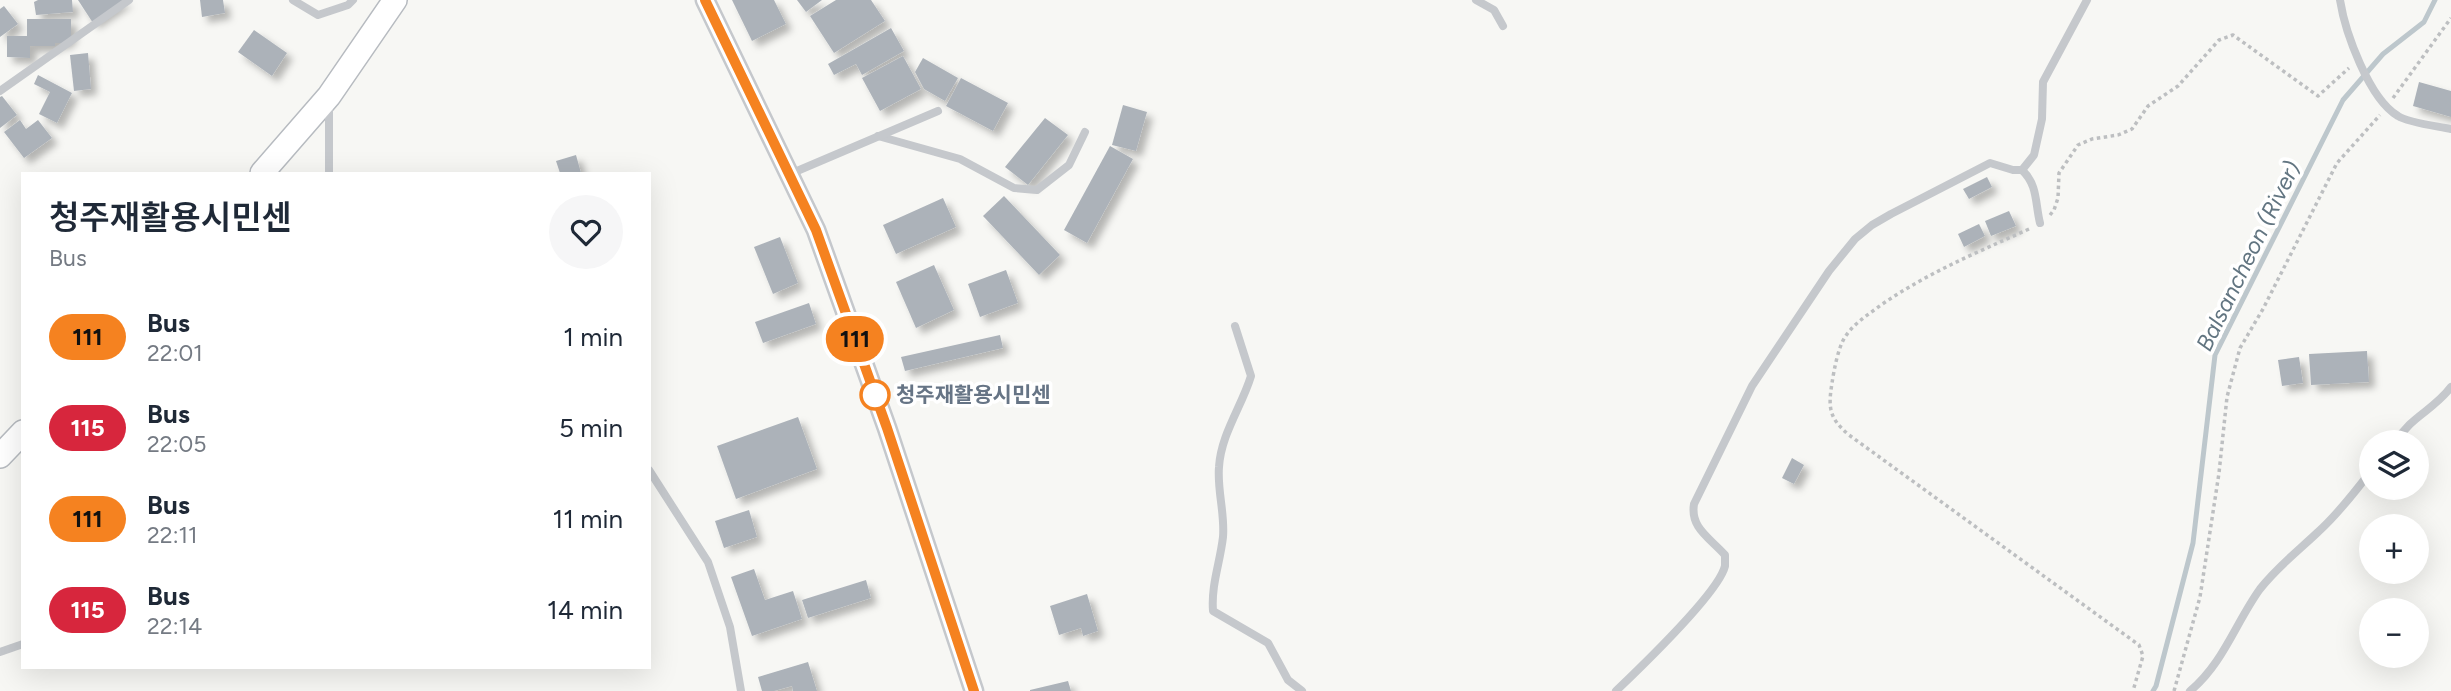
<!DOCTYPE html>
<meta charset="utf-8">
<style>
:root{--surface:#fff;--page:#f6f6f7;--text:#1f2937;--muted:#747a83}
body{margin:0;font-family:Figtree,"Noto Sans KR",sans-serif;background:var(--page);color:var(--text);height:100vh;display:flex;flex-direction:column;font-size:26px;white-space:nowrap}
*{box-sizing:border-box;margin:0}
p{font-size:23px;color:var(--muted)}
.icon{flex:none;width:38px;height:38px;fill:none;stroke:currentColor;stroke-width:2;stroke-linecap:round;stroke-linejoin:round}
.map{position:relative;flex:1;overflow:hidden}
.details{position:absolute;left:21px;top:172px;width:630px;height:497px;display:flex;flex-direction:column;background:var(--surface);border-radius:0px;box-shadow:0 7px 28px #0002}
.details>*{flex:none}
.badge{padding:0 14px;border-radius:23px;font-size:24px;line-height:46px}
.controls{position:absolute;left:2359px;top:430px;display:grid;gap:14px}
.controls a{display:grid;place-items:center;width:70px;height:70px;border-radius:50%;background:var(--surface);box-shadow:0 7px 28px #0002;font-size:35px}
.map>.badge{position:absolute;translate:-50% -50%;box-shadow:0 0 0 4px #fff}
.round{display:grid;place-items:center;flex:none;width:74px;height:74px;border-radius:37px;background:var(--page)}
.overview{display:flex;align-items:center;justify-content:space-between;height:119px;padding:0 28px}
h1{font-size:33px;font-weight:600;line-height:52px}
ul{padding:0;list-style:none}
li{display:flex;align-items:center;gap:21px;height:91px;padding:0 28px}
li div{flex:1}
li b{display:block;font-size:26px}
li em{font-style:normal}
li .badge{min-width:77px;font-weight:700;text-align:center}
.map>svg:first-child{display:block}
</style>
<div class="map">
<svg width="2451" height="691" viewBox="0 0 2451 691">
<defs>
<filter id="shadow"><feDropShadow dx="6" dy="6" stdDeviation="3.5" flood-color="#0004"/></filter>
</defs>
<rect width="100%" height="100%" fill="#f7f7f4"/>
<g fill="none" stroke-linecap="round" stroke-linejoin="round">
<path stroke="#bdc7cc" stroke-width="5" d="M2153,691l3,-5 37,-143 22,-188 128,-255 40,-46 41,-32 11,-22"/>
</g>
<g fill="#acb2b9" filter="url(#shadow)">
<path d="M38,0h34l1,12 -37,3 -2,-13z"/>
<path d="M78,0h49l-34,23z"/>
<path d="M200,0h23l2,13 -23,4z"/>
<path d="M732,0h42l12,24 -34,17z"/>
<path d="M797,0h25l-16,12z"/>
<path d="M836,0h35l14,21 -51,32 -24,-37z"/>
<path d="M4,6l14,18 -18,13v-28z"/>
<path d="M27,19h44v18l-7,6h-9v3h-25v12l-23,-1v-21h20z"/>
<path d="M891,28l13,23 -42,24 -6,-11 -22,11 -6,-11z"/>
<path d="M254,30l33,23 -15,23 -34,-24z"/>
<path d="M88,53l3,36 -17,2 -4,-36z"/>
<path d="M903,56l18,33 -41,22 -18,-33z"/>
<path d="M923,58l35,20 -13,23 -21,-12 -9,-17z"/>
<path d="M38,75l34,18 -15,30 -18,-9 11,-22 -16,-8z"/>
<path d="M961,78l47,25 -15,28 -47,-25z"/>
<path d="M2419,82l32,9v26l-38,-11z"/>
<path d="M2,96l15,19 -17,13v-31z"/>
<path d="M1123,105l24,7 -11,39 -24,-6z"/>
<path d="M1045,118l23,17 -40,50 -23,-18z"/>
<path d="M20,120l6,9 12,-9 14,18 -28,20 -20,-26z"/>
<path d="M1110,146l23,13 -46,84 -23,-13z"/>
<path d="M576,155l5,18h-21l-4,-12z"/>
<path d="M1987,177l5,10 -23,12 -6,-10z"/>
<path d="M1004,196l56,59 -21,20 -56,-59z"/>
<path d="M943,198l13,29 -60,27 -13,-29z"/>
<path d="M2009,211l7,15 -25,10 -6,-15z"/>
<path d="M1979,224l6,12 -21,11 -6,-13z"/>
<path d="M780,237l18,46 -25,11 -19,-47z"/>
<path d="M934,265l20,45 -38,18 -20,-46z"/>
<path d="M1006,270l12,33 -38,14 -12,-33z"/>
<path d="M809,303l7,21 -53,19 -8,-21z"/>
<path d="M1000,335l3,13 -98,23 -4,-14z"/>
<path d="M2367,351l2,31 -58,3 -2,-31z"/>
<path d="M2299,357l4,26 -21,3 -4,-26z"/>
<path d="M798,417l19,52 -81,30 -19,-53z"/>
<path d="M1792,458l12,7 -10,19 -12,-6z"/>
<path d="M749,510l8,27 -33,11 -9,-27z"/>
<path d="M754,569l11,31 28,-9 9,28 -50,17 -21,-59z"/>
<path d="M866,580l5,18 -63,20 -6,-18z"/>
<path d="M1087,594l11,37 -15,5 -2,-8 -22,7 -9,-29z"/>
<path d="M808,662l9,29h-24l-1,-5 -18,5h-12l-4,-14z"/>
<path d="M1068,681l3,10h-41v-1z"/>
</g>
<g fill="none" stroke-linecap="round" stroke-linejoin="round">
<g stroke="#b7bbc0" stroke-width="26">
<g id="secondary">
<path d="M262,173l67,-77 66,-96"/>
<path d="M0,456l23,-24"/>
</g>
</g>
<g stroke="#bdbfc1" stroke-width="3.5" stroke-dasharray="3.5 3.5" stroke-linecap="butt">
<path d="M2393,98l58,-80"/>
<path d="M2050,215l4,-5 4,-12 1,-25 19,-28 14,-6 26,-4 14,-6 16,-23 30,-20 41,-46 14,-5 85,61 31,-28"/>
<path d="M2029,229c-53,24 -100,43 -148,76 -13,10 -27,18 -36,32 -7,11 -11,33 -13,46 -4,25 -3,35 17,52l290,210 4,11 -10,35"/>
<path d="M2174,691l26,-94 19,-124 8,-76 13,-49 23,-39 74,-146 43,-48"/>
</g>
<g stroke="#c5c8cc" stroke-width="8">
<path d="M293,0l25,15 30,-10 5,-5"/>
<path d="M1476,0l18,10 9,16"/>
<path d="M2340,0c5,32 29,99 58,116 11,7 39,10 53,13"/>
<path d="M0,91l129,-91"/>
<path d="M878,136l82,23 54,29 23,2 32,-25 16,-33"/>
<path d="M2022,170c16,15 13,33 18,53"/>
<path d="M329,173v-67"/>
<path d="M790,174l148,-63"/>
<path d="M1235,326l16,50c-9,30 -30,58 -32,91 -2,23 6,46 4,70 -3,26 -12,48 -10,74l55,32 20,37 14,11"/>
<path d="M2395,443c17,-28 38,-32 56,-56"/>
<path d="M649,470l59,92 22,65 11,64"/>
<path d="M0,652l23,-8"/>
<path d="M1616,691c23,-22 103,-99 109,-125 0,-3 0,-9 0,-11 -15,-17 -35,-27 -31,-51l58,-118 77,-115 26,-32 17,-14 19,-11 99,-51 23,7h9l12,-15 8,-36 1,-37 44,-82"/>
<path d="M2190,691c33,-27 46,-69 70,-102 17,-22 38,-38 58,-57 20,-18 37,-40 53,-61"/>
</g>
<path stroke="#c5c8cc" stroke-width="21" d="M705,0l111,230 71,198 87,263"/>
<use href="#secondary" stroke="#fff" stroke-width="23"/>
</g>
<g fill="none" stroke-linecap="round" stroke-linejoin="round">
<g stroke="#fff" stroke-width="16">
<path id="line" d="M705,0l111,230 71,198 87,263"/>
</g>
<use href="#line" stroke="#f58220" stroke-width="10"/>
</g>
<circle fill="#fff" stroke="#f58220" stroke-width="3.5" cx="875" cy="395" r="14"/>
<g text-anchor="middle" stroke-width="7" stroke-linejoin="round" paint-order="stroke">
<g font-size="21" font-weight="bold" fill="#667485" stroke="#fff" text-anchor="start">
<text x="896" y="402">청주재활용시민센</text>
</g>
<g font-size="23" font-style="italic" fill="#627581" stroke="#fff">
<text transform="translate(2248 256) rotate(-64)" y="8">Balsancheon (River)</text>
</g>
</g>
</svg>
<div class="controls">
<a><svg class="icon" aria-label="layers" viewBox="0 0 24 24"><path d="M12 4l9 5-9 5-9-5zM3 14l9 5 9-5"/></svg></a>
<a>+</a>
<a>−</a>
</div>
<b class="badge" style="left:855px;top:339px;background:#f58220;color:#111">111</b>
<section class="details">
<div class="overview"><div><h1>청주재활용시민센</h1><p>Bus</p></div><a class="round"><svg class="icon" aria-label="heart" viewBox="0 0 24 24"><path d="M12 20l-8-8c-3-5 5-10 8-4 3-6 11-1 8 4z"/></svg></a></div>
<ul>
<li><span class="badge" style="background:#f58220;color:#111">111</span><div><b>Bus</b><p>22:01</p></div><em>1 min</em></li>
<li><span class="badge" style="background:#d7263d;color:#fff">115</span><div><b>Bus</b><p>22:05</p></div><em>5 min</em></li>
<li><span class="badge" style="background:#f58220;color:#111">111</span><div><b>Bus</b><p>22:11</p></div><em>11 min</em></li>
<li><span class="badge" style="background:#d7263d;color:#fff">115</span><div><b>Bus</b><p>22:14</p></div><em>14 min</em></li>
</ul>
</section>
</div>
